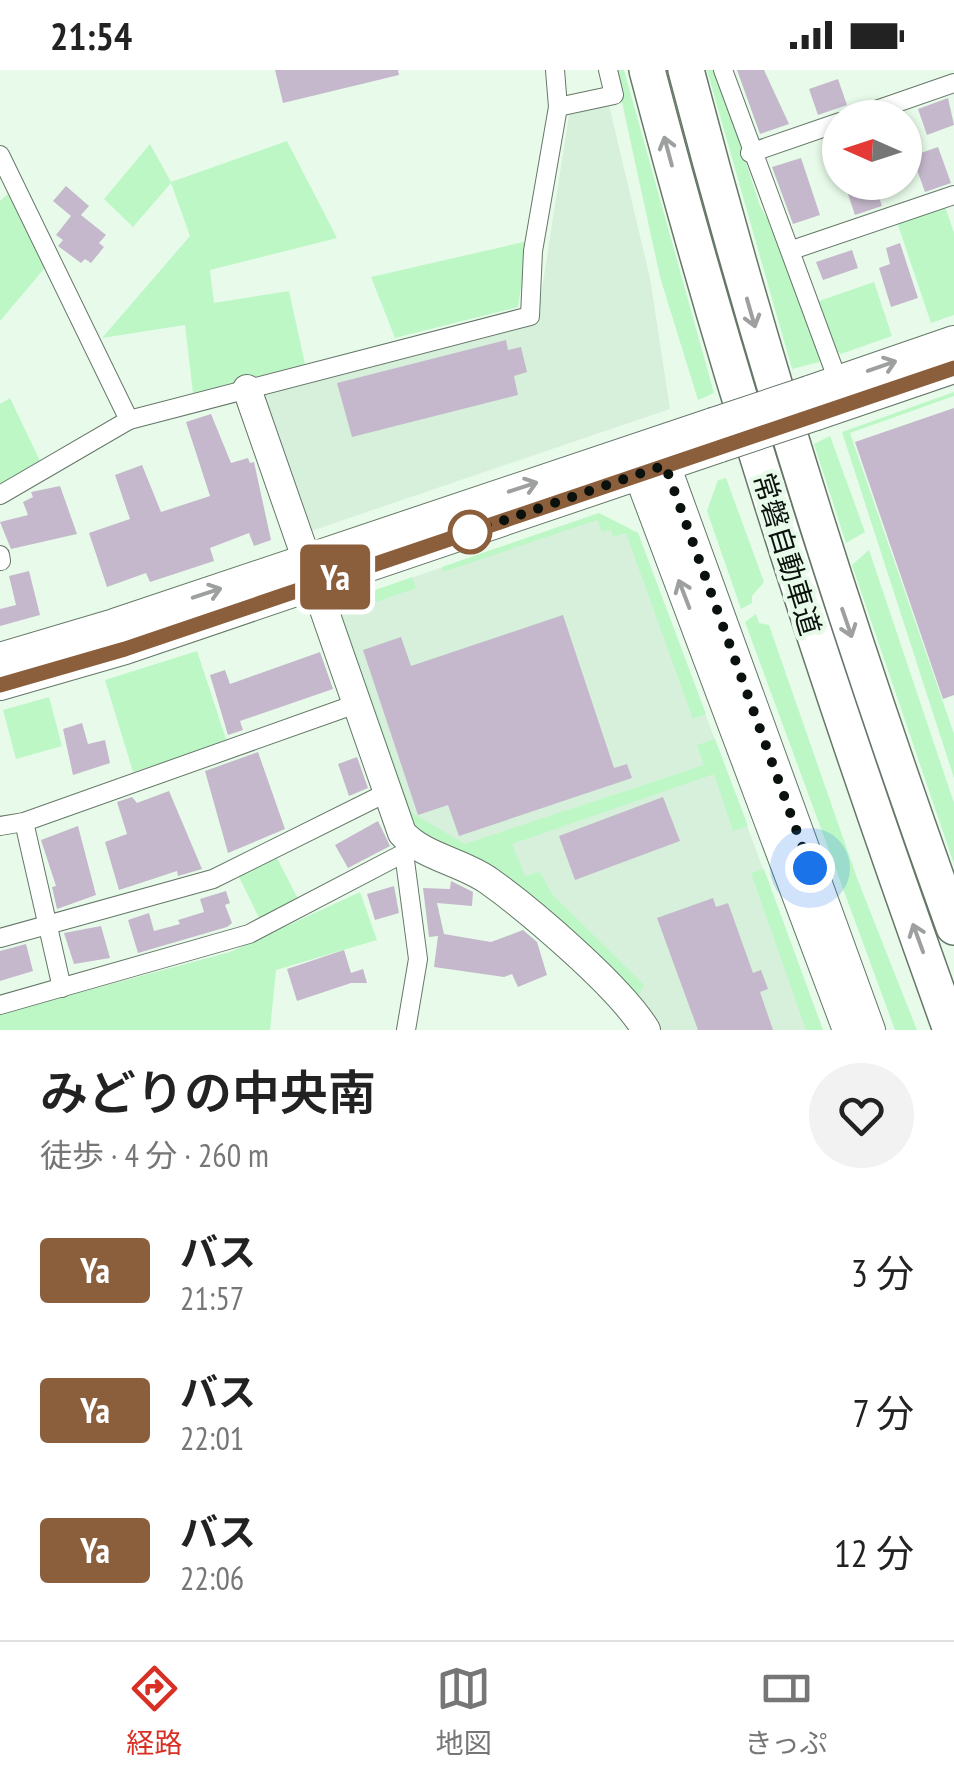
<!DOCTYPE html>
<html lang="ja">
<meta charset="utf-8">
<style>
:root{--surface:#fff;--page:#f2f2f2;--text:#222;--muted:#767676;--line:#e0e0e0;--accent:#d93025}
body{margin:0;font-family:"PT Sans Narrow","Noto Sans JP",sans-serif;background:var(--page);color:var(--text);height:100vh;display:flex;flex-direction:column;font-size:38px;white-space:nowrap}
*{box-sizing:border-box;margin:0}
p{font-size:32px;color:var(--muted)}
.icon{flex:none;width:55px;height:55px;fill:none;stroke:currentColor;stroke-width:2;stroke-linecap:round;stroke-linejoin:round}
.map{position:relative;height:960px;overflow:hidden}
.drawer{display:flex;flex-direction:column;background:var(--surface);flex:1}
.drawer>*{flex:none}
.badge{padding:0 20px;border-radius:8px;font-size:35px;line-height:65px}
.needle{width:65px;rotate:273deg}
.fabs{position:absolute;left:822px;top:30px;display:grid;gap:20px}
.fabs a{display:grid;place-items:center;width:100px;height:100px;border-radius:50%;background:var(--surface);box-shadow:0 2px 8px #0004;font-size:50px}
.you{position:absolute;width:50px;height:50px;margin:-25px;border:8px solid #fff;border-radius:50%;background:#1a73e8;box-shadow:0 0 0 15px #1a73e833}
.map>.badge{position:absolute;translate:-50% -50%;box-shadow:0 0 0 5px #fff}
.round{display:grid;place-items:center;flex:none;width:105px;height:105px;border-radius:52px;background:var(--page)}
.head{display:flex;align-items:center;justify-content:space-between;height:170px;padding:0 40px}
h1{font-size:48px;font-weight:600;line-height:75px}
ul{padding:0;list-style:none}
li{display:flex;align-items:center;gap:30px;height:140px;padding:0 40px}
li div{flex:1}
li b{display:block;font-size:38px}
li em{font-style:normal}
li .badge{min-width:110px;font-weight:700;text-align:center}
.status{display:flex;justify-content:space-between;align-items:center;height:70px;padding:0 50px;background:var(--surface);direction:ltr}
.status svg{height:28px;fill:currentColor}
.menu{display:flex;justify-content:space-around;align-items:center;height:140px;border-top:2px solid var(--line);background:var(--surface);font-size:28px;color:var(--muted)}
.menu a{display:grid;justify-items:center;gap:5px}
.menu .current{color:var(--accent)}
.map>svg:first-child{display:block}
</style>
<div class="status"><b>21:54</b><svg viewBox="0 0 49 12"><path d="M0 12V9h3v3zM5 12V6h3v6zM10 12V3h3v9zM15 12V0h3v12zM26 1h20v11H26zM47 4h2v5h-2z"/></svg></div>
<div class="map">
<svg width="954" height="960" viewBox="0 0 954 960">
<rect width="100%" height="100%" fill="#e8fbea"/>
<g fill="#d7f0db">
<path d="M609,35l41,173 20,131 -359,122 -51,-132 6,-8 271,-70 32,-206z"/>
<path d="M599,443l39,20 185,497h-166l-15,-27 -232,-181 -74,-218z"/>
</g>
<g fill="#bdf7c6">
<path d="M615,0h9l90,323 -16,7 -38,-123z"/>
<path d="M707,0h9l44,136 19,33 42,115 -2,8 -27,7z"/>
<path d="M287,71l50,97 -127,32 4,33 75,-12 16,73 -112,29 -8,-68 -83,13 88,-102 -19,-53 -38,44 -29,-28 46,-55 21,38z"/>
<path d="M12,120l37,73 -49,58v-120z"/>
<path d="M945,136l9,27v82l-23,8 -34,-101z"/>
<path d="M528,171l-10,66 -123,31 -24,-61z"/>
<path d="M874,212l18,54 -51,18 -6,-4 -16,-49z"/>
<path d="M954,322v4l-104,37 104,301v44l-112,-346z"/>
<path d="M10,328l30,63 -40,23v-80z"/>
<path d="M830,366l35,96 -19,11 -32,-99z"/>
<path d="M726,408l38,104 -12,14v7l-11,6 -34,-98 11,-31z"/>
<path d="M599,443l39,20 68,181 -13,5 -67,-186 -13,4 -2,-7 -9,2 -5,-12 -154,52 -1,-5z"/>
<path d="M869,480l85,253v61l-102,-299z"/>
<path d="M412,507l4,11 -74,26 70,199 53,31 239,-79 -7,-20 18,-6 33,87 -15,5 -19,-57 -202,70 13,32 15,-4 12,22 92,91 -7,13 -227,-176 -74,-218z"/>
<path d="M756,544l3,9 10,2 88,253 60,152h-22l-150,-408z"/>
<path d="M197,581l30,91 -94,30 -28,-92z"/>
<path d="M49,627l13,49 -46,13 -13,-49z"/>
<path d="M276,786l23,45 -39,19 -22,-45z"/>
<path d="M764,799l59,161h-17l-55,-157z"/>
<path d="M360,822l17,48 -101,30 -6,60h-270v-16l230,-62z"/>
</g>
<g fill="#c5b8cc">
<path d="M275,0h123l1,5 -116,28z"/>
<path d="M737,0h27l25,54 -29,10z"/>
<path d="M838,9l9,26 -29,10 -9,-26z"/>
<path d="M948,28l6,27 -27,10 -9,-26z"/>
<path d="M938,77l13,36 -26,9 -13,-36z"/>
<path d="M801,88l19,57 -27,9 -21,-57z"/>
<path d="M844,112h30l8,24 -27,9z"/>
<path d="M66,116l23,20 -8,9 25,20 -7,8 5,4 -13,16 -6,-4 -4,4 -23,-17 5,-6 -7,-5 15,-19 -18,-15z"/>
<path d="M900,173l18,55 -27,9 -12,-39 11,-4 -4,-16z"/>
<path d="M852,180l6,18 -35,12 -7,-18z"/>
<path d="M506,270l2,10 13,-3 6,25 -13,4 4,19 -166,42 -15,-54z"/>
<path d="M954,338v287l-11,4 -88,-257z"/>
<path d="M211,344l20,49 17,-5 2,5 4,-1 17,78 -17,6 -5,-13 -39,15 4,13 -64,21 -4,-9 -39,14 -18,-54 41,-14 -15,-44 27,-10 19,47 49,-16 -24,-74z"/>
<path d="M60,416l17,48 -66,15 -11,-27 28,-7 -5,-13 10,-5 -2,-5z"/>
<path d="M29,501l11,44 -40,11v-17l16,-4 -7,-29z"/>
<path d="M563,545l51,153 13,-4 5,14 -173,58 -11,-31 -30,10 -55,-165 38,-13 10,29z"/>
<path d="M320,582l13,37 -93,32 3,9 -15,5 -18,-60 15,-5 5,14z"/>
<path d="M82,653l6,21 17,-4 5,23 -37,12 -10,-46z"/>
<path d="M258,682l27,77 -57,24 -23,-82z"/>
<path d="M357,687l11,31 -19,8 -11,-32z"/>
<path d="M169,721l33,78 -24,7 -1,-5 -58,19 -14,-48 22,-8 -10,-32 15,-5 5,6z"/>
<path d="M663,727l17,44 -105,39 -16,-44z"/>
<path d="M378,751l12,25 -42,22 -13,-23z"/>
<path d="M78,756l18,69 -39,14 -5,-22 4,-1 -15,-46z"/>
<path d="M451,811l22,11 -1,14 -35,-3 7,31 47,8 32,-12 14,12 10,33 -29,12 -6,-13 -8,3 -70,-10 4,-31 -9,1 -6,-49 27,1z"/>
<path d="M394,816l5,27 -24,7 -8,-26z"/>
<path d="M226,821l4,12 -5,2 7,18 -5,4 -89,26 -10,-33 21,-7 5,18 26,-7 -2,-4 26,-8 -4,-13z"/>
<path d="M713,828l3,9 12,-4 25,70 8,-3 7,19 -8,3 13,38h-75l-41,-112z"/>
<path d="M101,856l9,32 -36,6 -10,-31z"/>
<path d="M26,874l7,27 -33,10v-30z"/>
<path d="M344,880l7,23 12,-4 4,14h-16l-54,18 -10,-32z"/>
</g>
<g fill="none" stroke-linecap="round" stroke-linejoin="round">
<g stroke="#657768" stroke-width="20">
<g id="street">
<path d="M555,0l3,37"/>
<path d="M723,0l115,311"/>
<path d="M853,48l101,-35"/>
<path d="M750,83l90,-31"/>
<path d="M0,85l129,265 -129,75"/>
<path d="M792,180l162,-55"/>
<path d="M129,350l401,-104 3,-65 25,-144 56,-12 -6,-25"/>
<path d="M0,485l1,6"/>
<path d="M24,752l38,166"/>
<path d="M0,756l24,-4 332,-118"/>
<path d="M0,868l213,-59 173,-86"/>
<path d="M0,935l249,-71 155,-81"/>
<path d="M406,960l12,-71 -14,-106 7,-8"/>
</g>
</g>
<g stroke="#657768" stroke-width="30">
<path id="secondary" d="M247,319l155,444c21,24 61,29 87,48 42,30 132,107 157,149"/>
</g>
<g stroke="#657768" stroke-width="32">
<g id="primary">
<path d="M809,321l145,-50"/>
<path d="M816,345l138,-47"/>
<path d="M650,381l15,14 205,565"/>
<path d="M643,384l-4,20 209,556"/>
<path d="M0,588l114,-34 599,-201"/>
<path d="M0,615l125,-36 595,-202"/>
</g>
</g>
<g stroke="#657768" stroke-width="38">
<g id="highway">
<path d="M647,0c85,326 190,643 304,960"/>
<path d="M686,0c76,290 166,575 268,857"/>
</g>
</g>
<use href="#street" stroke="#fff" stroke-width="18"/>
<use href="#secondary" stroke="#fff" stroke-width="28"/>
<use href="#primary" stroke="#fff" stroke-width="30"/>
<use href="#highway" stroke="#fff" stroke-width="35"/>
<g stroke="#657768" stroke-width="32" stroke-linecap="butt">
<g id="primary-bridge">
<path d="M713,353l96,-32"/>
<path d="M720,377l96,-32"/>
</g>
</g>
<use href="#primary-bridge" stroke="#fff" stroke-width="30"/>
</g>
<defs><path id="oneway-shaft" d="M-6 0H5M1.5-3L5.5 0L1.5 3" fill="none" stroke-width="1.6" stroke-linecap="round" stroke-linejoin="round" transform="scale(2.5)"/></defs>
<g stroke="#9da09e">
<use href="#oneway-shaft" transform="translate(668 81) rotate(-105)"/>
<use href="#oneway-shaft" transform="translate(751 243) rotate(74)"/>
<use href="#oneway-shaft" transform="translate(882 296) rotate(-19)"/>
<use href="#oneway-shaft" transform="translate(523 417) rotate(-18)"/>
<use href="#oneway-shaft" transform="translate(207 523) rotate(-18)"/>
<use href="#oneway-shaft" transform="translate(684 524) rotate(-111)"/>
<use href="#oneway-shaft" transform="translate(847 553) rotate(71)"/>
<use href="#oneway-shaft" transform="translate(918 868) rotate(-110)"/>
</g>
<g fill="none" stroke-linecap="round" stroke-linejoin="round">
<g stroke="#fff" stroke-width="22">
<path id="line" d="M0,615l125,-36 829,-281"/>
</g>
<use href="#line" stroke="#8b5e3c" stroke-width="15"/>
<path stroke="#0b110c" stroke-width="10" stroke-dasharray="0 18" d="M470,462l195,-67 145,403"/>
</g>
<circle fill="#fff" stroke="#8b5e3c" stroke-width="5" cx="470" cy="462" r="20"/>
<g text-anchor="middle" stroke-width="9" stroke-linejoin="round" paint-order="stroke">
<g font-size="28" fill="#0b110c" stroke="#e8fbea">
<text transform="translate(787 484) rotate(73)" y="10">常磐自動車道</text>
</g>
</g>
</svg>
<div class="fabs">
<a><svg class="needle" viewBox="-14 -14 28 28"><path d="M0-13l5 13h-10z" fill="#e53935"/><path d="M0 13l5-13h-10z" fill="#767676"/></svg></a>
</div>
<div class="you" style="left:810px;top:798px"></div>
<b class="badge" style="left:335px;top:507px;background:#8b5e3c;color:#fff">Ya</b>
</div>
<section class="drawer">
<div class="head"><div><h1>みどりの中央南</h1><p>徒歩 · 4 分 · 260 m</p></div><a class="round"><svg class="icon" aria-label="heart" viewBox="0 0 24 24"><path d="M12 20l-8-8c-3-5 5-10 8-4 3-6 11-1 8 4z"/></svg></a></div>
<ul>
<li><span class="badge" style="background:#8b5e3c;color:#fff">Ya</span><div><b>バス</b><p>21:57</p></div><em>3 分</em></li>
<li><span class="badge" style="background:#8b5e3c;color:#fff">Ya</span><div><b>バス</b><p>22:01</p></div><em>7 分</em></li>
<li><span class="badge" style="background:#8b5e3c;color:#fff">Ya</span><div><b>バス</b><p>22:06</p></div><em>12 分</em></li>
</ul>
</section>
<nav class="menu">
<a class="current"><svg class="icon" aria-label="directions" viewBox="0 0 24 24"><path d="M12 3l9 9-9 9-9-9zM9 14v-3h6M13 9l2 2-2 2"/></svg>経路</a>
<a><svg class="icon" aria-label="map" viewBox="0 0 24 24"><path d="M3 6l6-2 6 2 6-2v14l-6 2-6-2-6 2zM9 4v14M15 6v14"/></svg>地図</a>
<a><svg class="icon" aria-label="tickets" viewBox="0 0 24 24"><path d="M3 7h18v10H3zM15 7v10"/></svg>きっぷ</a>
</nav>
